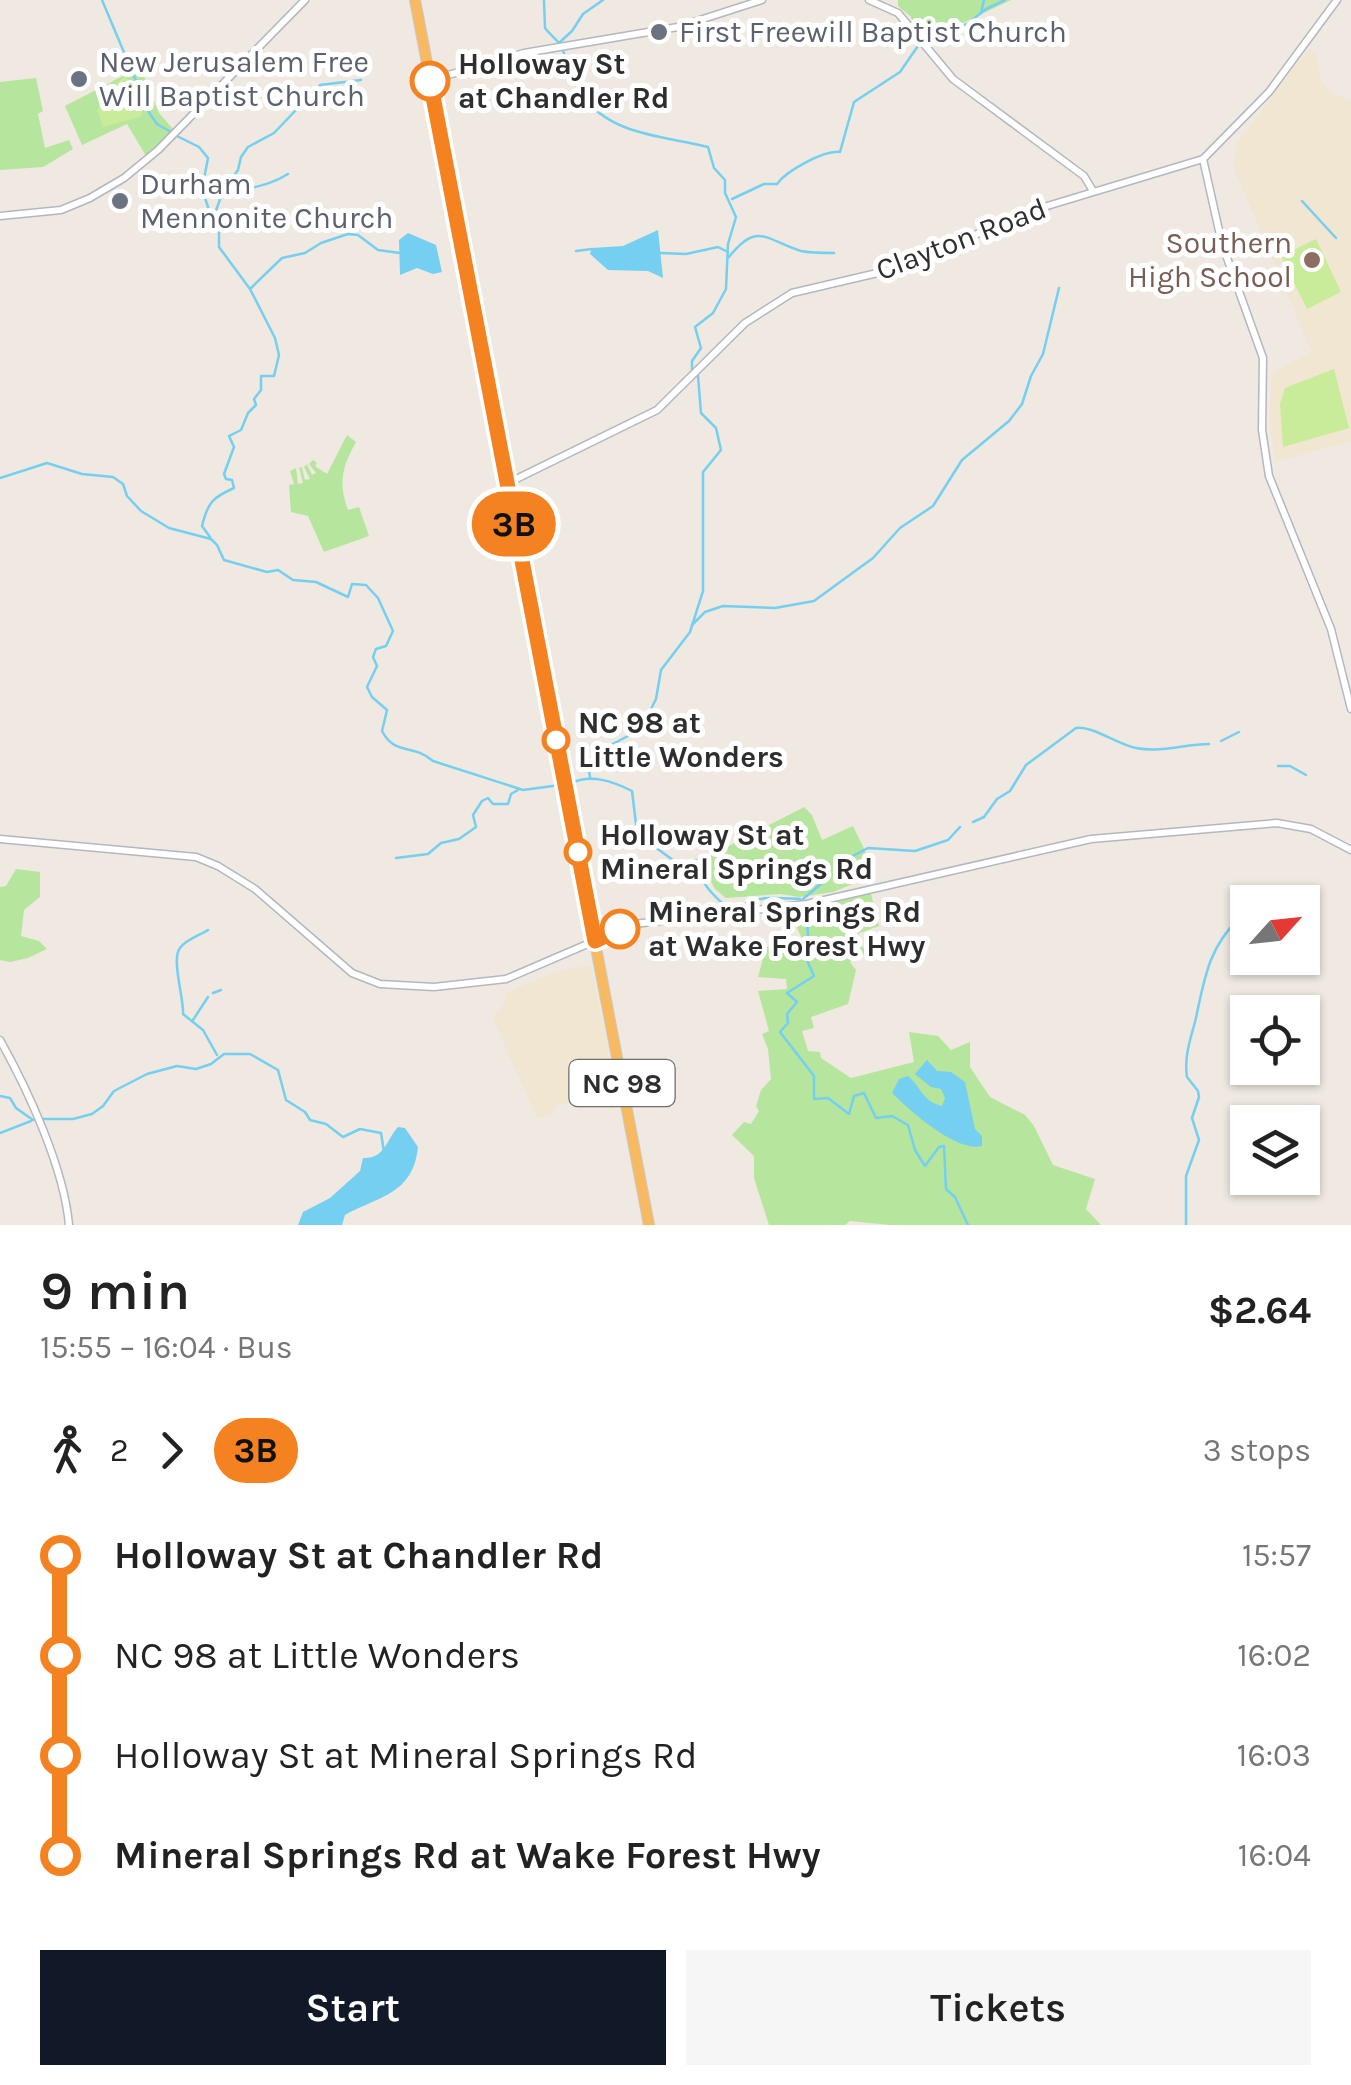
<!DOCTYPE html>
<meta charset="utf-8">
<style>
:root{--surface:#fff;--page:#f6f6f6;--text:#222;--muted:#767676;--accent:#111827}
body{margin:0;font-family:Karla,sans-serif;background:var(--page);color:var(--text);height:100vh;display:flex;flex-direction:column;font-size:38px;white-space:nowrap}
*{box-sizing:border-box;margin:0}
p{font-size:32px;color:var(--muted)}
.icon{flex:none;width:55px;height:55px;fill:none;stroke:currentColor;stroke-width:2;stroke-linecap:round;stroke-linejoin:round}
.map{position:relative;height:1225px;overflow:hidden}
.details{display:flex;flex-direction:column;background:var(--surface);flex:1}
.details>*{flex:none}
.badge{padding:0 20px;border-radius:32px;font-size:35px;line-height:65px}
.needle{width:65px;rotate:63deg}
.buttons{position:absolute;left:1230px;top:885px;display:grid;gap:20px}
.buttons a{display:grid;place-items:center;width:90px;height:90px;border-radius:0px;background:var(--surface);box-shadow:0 2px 8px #0004;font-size:50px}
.map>.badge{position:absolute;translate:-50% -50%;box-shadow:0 0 0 5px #fff}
.legs{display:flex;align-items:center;gap:15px;height:110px;padding:0 40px;font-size:32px}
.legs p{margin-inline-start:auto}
.head{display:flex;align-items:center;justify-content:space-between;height:170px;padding:0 40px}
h1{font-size:55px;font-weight:600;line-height:75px}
.action{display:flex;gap:20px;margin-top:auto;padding:20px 40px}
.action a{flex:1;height:115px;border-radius:0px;background:var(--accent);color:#fff;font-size:40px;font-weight:600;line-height:115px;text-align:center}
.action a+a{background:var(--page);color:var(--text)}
ul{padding:0 40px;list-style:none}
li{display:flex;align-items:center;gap:35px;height:100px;font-size:38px}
li i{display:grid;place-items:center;width:15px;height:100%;margin:0 12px;background:currentColor}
li i::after{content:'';width:25px;height:25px;margin:-12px;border:8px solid;border-radius:50%;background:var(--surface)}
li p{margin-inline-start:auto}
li:first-child i{background:linear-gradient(#0000 50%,currentColor 0)}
li:last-child i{background:linear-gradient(currentColor 50%,#0000 0)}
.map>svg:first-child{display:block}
</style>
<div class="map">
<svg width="1351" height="1225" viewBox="0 0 1351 1225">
<rect width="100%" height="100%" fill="#efe9e1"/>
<g fill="#f0e6d1">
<path d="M1309,48l7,5 4,26 9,13 22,9v340l-76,21 -5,-40 1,-49 41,-21 -79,-185 4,-24z"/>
<path d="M591,965l26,126 -60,14 -4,9 -16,4 -45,-101 14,-15 -1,-9 51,-21z"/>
</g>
<g fill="#b6e59e">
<path d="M898,0h113l-86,41 -15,-25 -12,-10z"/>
<path d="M140,67l19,46 15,17 -28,26 -19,-32 -45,21 -17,-39z"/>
<path d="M36,78l7,33 -5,3 7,34 24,-8 4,9 -30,18 -43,3v-88z"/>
<path d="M347,435l9,7c-14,25 -18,41 -8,68l11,-3 10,29 -45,16 -16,-36 -17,-4 -2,-27 5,-1 -4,-13 6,-3 2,16 5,-1 -4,-16 3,1 3,12 5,-1 -6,-12 3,-3 5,11 4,-2 -7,-9 4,-4 4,3 -2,3 12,8z"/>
<path d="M804,807l8,8 10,25 31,-14 15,31 4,19 -39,16 -33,5 -20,-3 -54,4 -11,-9 -15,-28z"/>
<path d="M16,869l24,3v25l-16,13 -3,26 18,5 8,8 -19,9 -18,4 -10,-2v-73l6,-1z"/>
<path d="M870,890l9,36 -22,8 6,14 11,-6 2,3 -11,6 -2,4h-7l-6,7 6,8 -8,34 -37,13 3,11 -12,3 6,20 12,1 1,6 30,20 63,-16 -5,-30 29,4 13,14 19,-8v25l20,30 35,18 9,11 19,39 42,14 -9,30 15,16h-210l-41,-4 -5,4h-76l-15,-47v-22l-22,-21 12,-13 7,2 8,-13 -3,-5 5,-16 10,-11 -3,-30 -6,-15 7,-3 -11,-40 29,-2 -1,-10 -28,-2 8,-30 16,-1 20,-8 -5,-10 2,-7 8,-3v-14z"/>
</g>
<g fill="#c9ec9a">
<path d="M126,76l17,37 -3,4 -37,10 -5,-15 4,-18z"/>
<path d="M1316,239l25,53 -34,17 -26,-53z"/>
<path d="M1334,369l15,59 -66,19 -3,-43 5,-16z"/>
</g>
<g fill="#75cff0">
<path d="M658,230l5,48 -15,-7 -40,-1 -18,-16 2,-6 31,-2z"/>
<path d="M408,233l28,12 6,27 -9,2 -16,-6 -17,7 -1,-35z"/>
<path d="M927,1060l10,11 14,1 14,10 10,47 7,7v10c-25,7 -73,-36 -90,-53l7,-14 9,-3c14,12 14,25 34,30l3,-8 -4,-9 -10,-2 -16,-13z"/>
<path d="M398,1127l7,1 13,19c-5,47 -38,49 -73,68l-3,10h-44l5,-13 27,-14 30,-27 3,-13c22,1 23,-18 35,-31z"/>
</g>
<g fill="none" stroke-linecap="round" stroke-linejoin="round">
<g stroke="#75cff0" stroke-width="2.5">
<path d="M102,0l48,114 7,10 14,8"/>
<path d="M544,0l1,28c5,7 11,10 15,17 9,16 12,35 22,50 29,41 83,41 126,52l6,21 11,12v13l11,24 -8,27 -2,45 -13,24 -18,14 6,21 -9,13v8"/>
<path d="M981,13l3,-13"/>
<path d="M560,42l12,-11 11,-17 20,-14"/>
<path d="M177,136l22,11 9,11 -6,31 7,21 10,18v19l31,42 25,49 4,17 -5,21h-13v14l-7,9 2,6 -8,8 -7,17 -12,6 5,11 -10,27 2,5 6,1 2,8c-20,9 -26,13 -32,38l8,11"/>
<path d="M221,198c23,-11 45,-10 67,-24"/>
<path d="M732,199l32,-15h13c9,-13 47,-34 63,-32l14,-50 46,-30 20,-29 47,-19 19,-15 19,-9"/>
<path d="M1302,201l34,37"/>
<path d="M214,216l9,-25 15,-21 3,-13 7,-10 26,-14 46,-48 41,-5"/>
<path d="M576,251l16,-2"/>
<path d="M660,253l26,1 32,-7 10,5"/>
<path d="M729,257c29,-37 38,-16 72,-6 10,2 22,2 33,2"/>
<path d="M251,288l31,-30 23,-5 16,-10 27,-9 10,1 20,15 22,3"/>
<path d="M0,478l47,-15 35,11 31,3 10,7 4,12 14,15 28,17 42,11 6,6 7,15 43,12 11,-2 15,10 23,2 32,15 4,-13 14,1 12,13 15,33 -7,15 -10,3 -3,8 4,9 -10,21 5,10 15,13 -5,21c13,25 30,12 51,30l90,29 37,-5"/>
<path d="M692,625l13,-13 18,-6 52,2 39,-7 59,-43 27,-30 33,-22 29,-46 47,-39 13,-17 9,-28 12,-22 16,-66"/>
<path d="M1221,741l18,-9"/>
<path d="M1278,766h12l16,9"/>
<path d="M590,777l-2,-11 11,-15 35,-18 12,-14 10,-20 5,-29 29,-38 13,-41v-119l18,-22 -5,-22 -15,-15 -3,-37"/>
<path d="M571,783c21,-9 41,-2 61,8l4,33 11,10 1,8 29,21 19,-3c3,20 12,30 26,43l18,3c20,-11 37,-8 60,-7 7,10 11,47 6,59l8,18 -27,17 10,9 -10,12 1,9 -8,9 34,44v23l14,-1 21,16 5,-18 10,-3 12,25 16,-2 16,9 7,25 10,16 14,-19 5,-1 2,43 9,8 13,28"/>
<path d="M973,822l11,-5 13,-18 13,-8 16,-26 50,-37c16,-3 42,17 60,20 25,5 49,-4 73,-4"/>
<path d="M396,858l32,-4 13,-11 18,-4 17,-12 -3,-12 9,-14 6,-3 5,6h15l3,-10 7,-4"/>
<path d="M834,874l15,-16 19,-10 47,3 33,-11 12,-13"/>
<path d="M803,899l25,-21"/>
<path d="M208,930c-8,5 -23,10 -28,18 -9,11 4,50 3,66l20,16 14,25"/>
<path d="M213,993l8,-3"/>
<path d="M193,1020l15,-23"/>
<path d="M0,1096l10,2 6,10 17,12"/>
<path d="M43,1119h30l19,-5 11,-8 11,-15 33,-17 30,-8 19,3 15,-5 13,-10h26l28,16 8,30 19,12 5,8 16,4 17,13 17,-8 21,4 3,19"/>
<path d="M0,1133l31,-12"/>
<path d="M1186,1225v-49l13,-36 -7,-22 7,-21 -1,-6 -11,-14c-3,-19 3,-37 8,-55 9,-39 12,-73 43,-102"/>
</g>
<g stroke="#b4b7c1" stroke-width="9">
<g id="tertiary">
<path d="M869,0l29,13 55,66 131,97 9,15"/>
<path d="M431,80l93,-27 154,-26 84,-27"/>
<path d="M1203,159l19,85 41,114 -1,72 7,46 62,153 20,80"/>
<path d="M0,216l61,-6 29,-12 34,-20 34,-28 147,-150"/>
<path d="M508,483l149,-73 88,-87 47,-30 111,-26 121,-54 179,-54 66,-67 68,-92"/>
<path d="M0,839l196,18 22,9 37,23 97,84 28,11 54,3 72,-8 128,-55 173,-20 284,-65 186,-16 34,6 40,21"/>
<path d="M0,1040c28,50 64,128 69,185"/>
</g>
</g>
<g stroke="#c9c9c9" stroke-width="12">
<path id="trunk" d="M415,0l234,1225"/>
</g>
<use href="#tertiary" stroke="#fff" stroke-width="6"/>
<use href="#trunk" stroke="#f8ba60" stroke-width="10"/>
</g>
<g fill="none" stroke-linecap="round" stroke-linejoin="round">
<g stroke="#fff" stroke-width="22">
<path id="line-1" d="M430,81l165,860 25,-12"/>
</g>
<use href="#line-1" stroke="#f58220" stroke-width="15"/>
</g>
<g fill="#6b7280" stroke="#fff" stroke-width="4">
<circle cx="659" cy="32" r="10"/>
<circle cx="79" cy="79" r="10"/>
<circle cx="120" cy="201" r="10"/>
</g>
<g fill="#fff" stroke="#f58220" stroke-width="5">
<circle cx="430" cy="81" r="18"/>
<circle cx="556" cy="740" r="12"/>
<circle cx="578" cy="852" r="12"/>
<circle cx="620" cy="929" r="18"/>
</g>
<circle fill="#8d6e63" stroke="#fff" stroke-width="4" cx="1312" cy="260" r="10"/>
<g text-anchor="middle" stroke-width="10" stroke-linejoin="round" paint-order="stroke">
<rect fill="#fff" stroke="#6d6d6d" stroke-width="2.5" x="569.5" y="1060" width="105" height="46" rx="8"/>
<g font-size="28" font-weight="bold" fill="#2e2e2e">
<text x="622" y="1093">NC 98</text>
</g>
<g font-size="30" fill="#5b616d" stroke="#fff" text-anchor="start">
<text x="679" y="42">First Freewill Baptist Church</text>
<text x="99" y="72">New Jerusalem Free<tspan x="99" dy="34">Will Baptist Church</tspan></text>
<text x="140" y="194">Durham<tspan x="140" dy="34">Mennonite Church</tspan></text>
</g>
<g font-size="30" font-weight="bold" fill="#2e2e2e" stroke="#fff" text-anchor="start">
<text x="458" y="74">Holloway St<tspan x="458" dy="34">at Chandler Rd</tspan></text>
<text x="578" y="733">NC 98 at<tspan x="578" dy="34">Little Wonders</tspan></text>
<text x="600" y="845">Holloway St at<tspan x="600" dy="34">Mineral Springs Rd</tspan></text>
<text x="648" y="922">Mineral Springs Rd<tspan x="648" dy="34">at Wake Forest Hwy</tspan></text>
</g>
<g font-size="30" fill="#2e2e2e" stroke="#fff">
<text transform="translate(961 239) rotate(-21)" y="10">Clayton Road</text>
</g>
<g font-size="30" fill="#785e54" stroke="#fff" text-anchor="end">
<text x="1292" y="253">Southern<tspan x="1292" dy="34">High School</tspan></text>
</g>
</g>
</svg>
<div class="buttons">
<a><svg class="needle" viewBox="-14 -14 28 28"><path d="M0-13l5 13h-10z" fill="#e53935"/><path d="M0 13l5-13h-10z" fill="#767676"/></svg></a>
<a><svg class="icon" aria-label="locate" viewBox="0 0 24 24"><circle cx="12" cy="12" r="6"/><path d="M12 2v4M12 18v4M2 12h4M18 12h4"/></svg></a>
<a><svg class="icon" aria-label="layers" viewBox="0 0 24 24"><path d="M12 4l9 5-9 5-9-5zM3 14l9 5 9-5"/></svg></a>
</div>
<b class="badge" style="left:514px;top:524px;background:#f58220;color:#111">3B</b>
</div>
<section class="details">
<div class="head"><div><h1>9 min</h1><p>15:55 – 16:04 · Bus</p></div><b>$2.64</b></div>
<div class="legs"><svg class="icon" aria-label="walk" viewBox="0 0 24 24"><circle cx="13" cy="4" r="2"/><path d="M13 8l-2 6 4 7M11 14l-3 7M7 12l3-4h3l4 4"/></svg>2<svg class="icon" aria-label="forward" viewBox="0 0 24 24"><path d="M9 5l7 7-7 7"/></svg><b class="badge" style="background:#f58220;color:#111">3B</b><p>3 stops</p></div>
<ul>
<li><i style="color:#f58220"></i><b>Holloway St at Chandler Rd</b><p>15:57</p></li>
<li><i style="color:#f58220"></i><span>NC 98 at Little Wonders</span><p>16:02</p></li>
<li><i style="color:#f58220"></i><span>Holloway St at Mineral Springs Rd</span><p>16:03</p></li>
<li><i style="color:#f58220"></i><b>Mineral Springs Rd at Wake Forest Hwy</b><p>16:04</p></li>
</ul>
<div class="action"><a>Start</a><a>Tickets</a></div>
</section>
